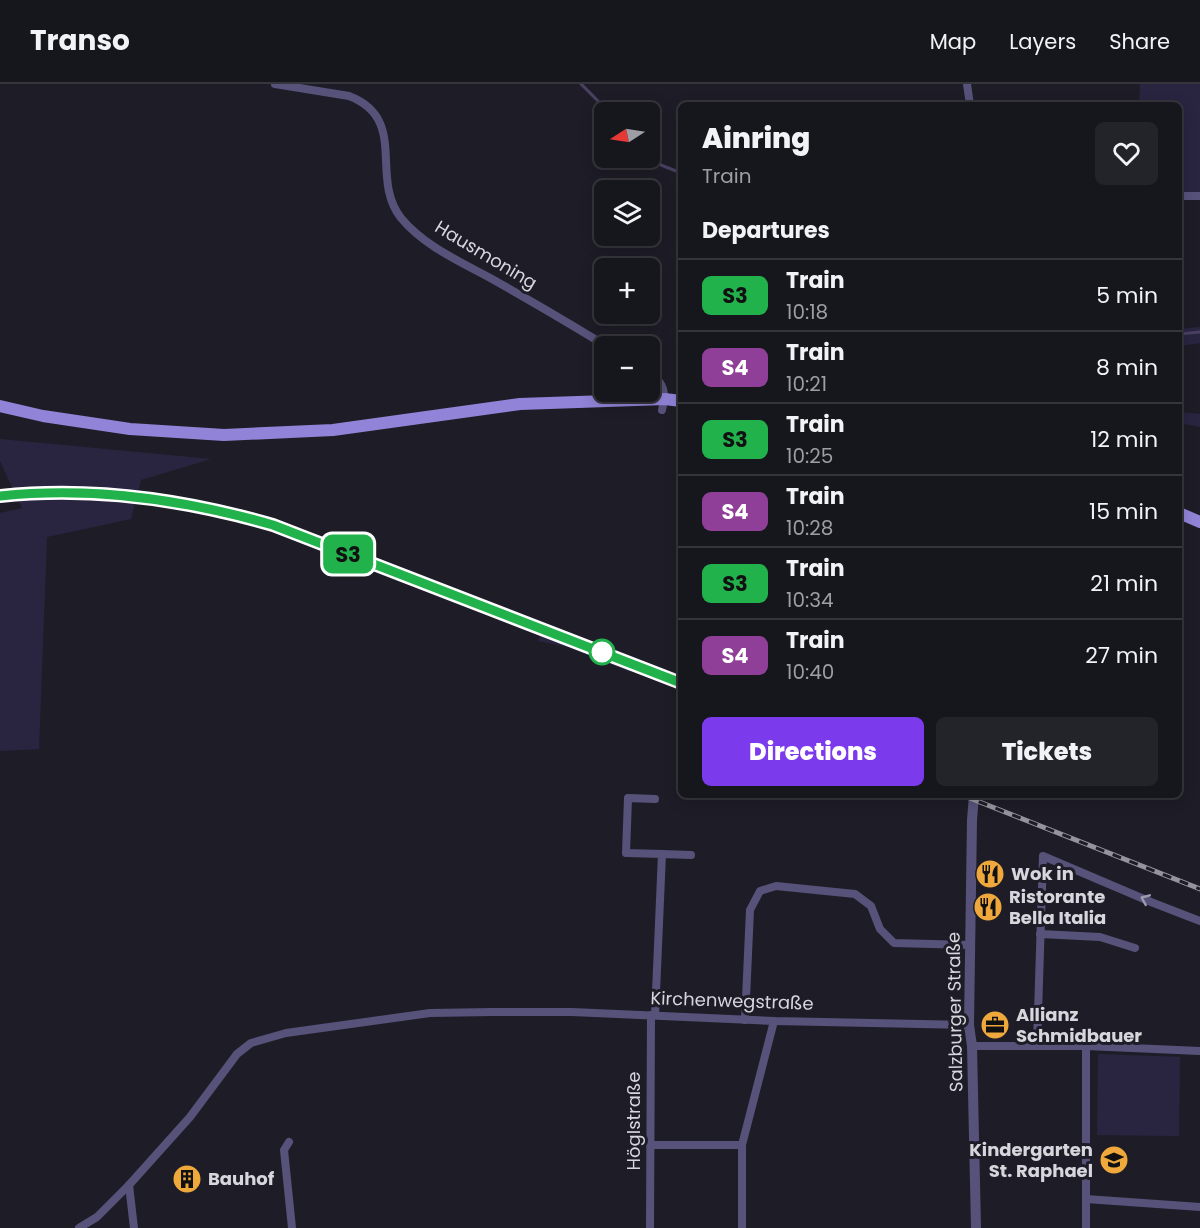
<!DOCTYPE html>
<meta charset="utf-8">
<style>
:root{--surface:#16161d;--page:#23232a;--text:#f1f3f6;--muted:#9e9fa4;--line:#35353b;--accent:#7c3aed}
body{margin:0;font-family:Poppins,sans-serif;background:var(--page);color:var(--text);height:100vh;display:flex;flex-direction:column;font-size:22px;white-space:nowrap}
*{box-sizing:border-box;margin:0}
p{font-size:20px;color:var(--muted)}
.icon{flex:none;width:33px;height:33px;fill:none;stroke:currentColor;stroke-width:2;stroke-linecap:round;stroke-linejoin:round}
.map{position:relative;flex:1;overflow:hidden}
.drawer{position:absolute;left:678px;top:18px;width:504px;height:696px;display:flex;flex-direction:column;background:var(--surface);border-radius:9px;box-shadow:0 3px 15px #0003,0 0 0 2px var(--line)}
.drawer>*{flex:none}
.badge{padding:0 12px;border-radius:9px;font-size:21px;line-height:39px}
.needle{width:39px;rotate:258deg}
.fabs{position:absolute;left:594px;top:18px;display:grid;gap:12px}
.fabs a{display:grid;place-items:center;width:66px;height:66px;border-radius:9px;background:var(--surface);box-shadow:0 3px 15px #0003,0 0 0 2px var(--line);font-size:30px}
.map>.badge{position:absolute;translate:-50% -50%;box-shadow:0 0 0 3px #fff}
h2{padding:0 24px;font-size:22px;line-height:54px}
.round{display:grid;place-items:center;flex:none;width:63px;height:63px;border-radius:9px;background:var(--page)}
.headline{display:flex;align-items:center;justify-content:space-between;height:102px;padding:0 24px}
h1{font-size:28px;font-weight:800;line-height:45px}
.cta{display:flex;gap:12px;margin-top:auto;padding:12px 24px}
.cta a{flex:1;height:69px;border-radius:9px;background:var(--accent);color:#fff;font-size:24px;font-weight:800;line-height:69px;text-align:center}
.cta a+a{background:var(--page);color:var(--text)}
ul{padding:0;list-style:none}
li{display:flex;align-items:center;gap:18px;height:72px;padding:0 24px;border-top:2px solid var(--line)}
li div{flex:1}
li b{display:block;font-size:22px}
li em{font-style:normal}
li .badge{min-width:66px;font-weight:700;text-align:center}
header{display:flex;align-items:center;gap:36px;box-sizing:border-box;height:84px;padding:0 30px;background:var(--surface);border-bottom:2px solid var(--line)}
header strong{font-size:28px}
nav{display:flex;gap:33px;margin-inline-start:auto;font-size:21px}
.map>svg:first-child{display:block}
</style>
<header>
<strong>Transo</strong>
<nav><a>Map</a><a>Layers</a><a>Share</a></nav>
</header>
<div class="map">
<svg width="1200" height="1144" viewBox="0 0 1200 1144">
<rect width="100%" height="100%" fill="#1e1d27"/>
<g fill="#292541">
<path d="M1140,0h60v112h-21v-91h-40z"/>
<path d="M1200,243v16l-21,3v-17z"/>
<path d="M1179,328l21,2v13l-21,-4z"/>
<path d="M0,355l211,20 -70,21 -10,39 -84,18 -8,212 -39,2v-238l22,-5 -22,-47z"/>
<path d="M541,549l91,37 -2,2 -62,-25 -30,-6z"/>
<path d="M1098,970l82,3 -1,79 -82,-1z"/>
</g>
<g fill="none" stroke-linecap="round" stroke-linejoin="round">
<g stroke="#4a4062" stroke-width="3">
<path d="M581,0l28,28"/>
<path d="M650,69l11,12 20,8"/>
<path d="M1179,250l21,-2"/>
</g>
<g stroke="#57527a" stroke-width="8">
<path d="M275,0l74,12c60,23 20,81 52,122 23,28 60,44 91,61 39,22 77,44 114,67"/>
<path d="M967,0l3,21"/>
<path d="M1179,112h21"/>
<path d="M650,289c15,10 16,21 12,37"/>
<path d="M655,715l-27,-1 -2,55 36,1 -7,161"/>
<path d="M662,770l29,1"/>
<path d="M1040,850l60,3 35,11"/>
<path d="M745,936l5,-110 10,-19 16,-5 79,8 16,12 9,23 14,14 75,2"/>
<path d="M1037,961l6,-189 108,46 49,19"/>
<path d="M972,962h114l114,5"/>
<path d="M289,1058l-5,8 8,78"/>
<path d="M650,1061h92"/>
<path d="M129,1101l5,43"/>
<path d="M1086,1115l114,8"/>
<path d="M79,1144l18,-11 32,-32 61,-68 47,-63 14,-11 35,-10 144,-20 63,-1h79l202,9 195,4"/>
<path d="M650,1144l1,-213"/>
<path d="M742,1144v-83l32,-124"/>
<path d="M1086,1144v-182"/>
</g>
<path stroke="#57527a" stroke-width="10" d="M974,711l-2,25 -3,205 3,21 4,182"/>
<g stroke="#9184d8" stroke-width="12">
<path d="M0,322l43,10 87,13 94,6 109,-5 187,-26 145,-5 16,2"/>
<path d="M1179,429l21,9"/>
</g>
<g stroke="#95949c" stroke-width="5">
<g id="rail">
<path d="M0,412c92,-10 184,3 273,29l408,158"/>
<path d="M962,711l238,94"/>
</g>
</g>
<use href="#rail" stroke="#1e1d27" stroke-width="3" stroke-dasharray="9" stroke-linecap="butt"/>
</g>
<defs><path id="oneway-chevron" d="M-2-3.5L2.5 0L-2 3.5" fill="none" stroke-width="1.6" stroke-linecap="round" stroke-linejoin="round" transform="scale(1.5)"/></defs>
<use stroke="#9d9bb0" href="#oneway-chevron" transform="translate(1145 815) rotate(-157)"/>
<g fill="none" stroke-linecap="round" stroke-linejoin="round">
<g stroke="#fff" stroke-width="14">
<path id="line" d="M0,412c93,-10 183,3 273,29l408,158"/>
</g>
<use href="#line" stroke="#22b24c" stroke-width="9"/>
</g>
<defs>
<g id="restaurant-disc" transform="scale(1.5)"><circle r="9.5" fill="#eea83c" stroke="#1e1d27"/><path d="M-5-6h1v4h1v-4h1v4h1v-4h1v5L-1.5 .5V6h-2V.5L-5-1ZM5-6V6H3V1.5H1.5Q1.5-4 5-6Z" fill="#111"/></g>
<g id="office-disc" transform="scale(1.5)"><circle r="9.5" fill="#eea83c" stroke="#1e1d27"/><path d="M-6-3h4V-5.5h4V-3h4V5H-6ZM-1-4.5V-3h2v-1.5ZM-6 0V1H6V0Z" fill="#111"/></g>
<g id="school-disc" transform="scale(1.5)"><circle r="9.5" fill="#eea83c" stroke="#1e1d27"/><path d="M0-5L7-2L0 1L-7-2ZM-4 1L0 2.5L4 1V4Q0 6-4 4Z" fill="#111"/></g>
<g id="building-disc" transform="scale(1.5)"><circle r="9.5" fill="#eea83c" stroke="#1e1d27"/><path d="M-4-6H4V6H1V3H-1V6H-4ZM-2.5-4.3h1.7v1.8h-1.7ZM.8-4.3h1.7v1.8H.8ZM-2.5-1h1.7V.8h-1.7ZM.8-1h1.7V.8H.8Z" fill="#111"/></g>
</defs>
<g fill-rule="evenodd">
<use href="#restaurant-disc" x="990" y="790"/>
<use href="#restaurant-disc" x="988" y="823"/>
<use href="#office-disc" x="995" y="941"/>
<use href="#school-disc" x="1114" y="1076"/>
<use href="#building-disc" x="187" y="1095"/>
</g>
<circle fill="#fff" stroke="#22b24c" stroke-width="3" cx="602" cy="568" r="12"/>
<g text-anchor="middle" stroke-width="6" stroke-linejoin="round" paint-order="stroke">
<g font-size="18" fill="#d7d6dd" stroke="#1e1d27">
<text transform="translate(486 171) rotate(31)" y="6">Hausmoning</text>
<text transform="translate(732 917) rotate(2)" y="6">Kirchenwegstraße</text>
<text transform="translate(955 928) rotate(-91)" y="6">Salzburger Straße</text>
<text transform="translate(634 1037) rotate(-90)" y="6">Höglstraße</text>
</g>
<g font-size="18" font-weight="bold" fill="#d7d6dd" stroke="#1e1d27" text-anchor="start">
<text x="1011" y="796">Wok in</text>
<text x="1009" y="819">Ristorante<tspan x="1009" dy="21">Bella Italia</tspan></text>
<text x="1016" y="937">Allianz<tspan x="1016" dy="21">Schmidbauer</tspan></text>
<text x="1093" y="1072" text-anchor="end">Kindergarten<tspan x="1093" dy="21">St. Raphael</tspan></text>
<text x="208" y="1101">Bauhof</text>
</g>
</g>
</svg>
<div class="fabs">
<a><svg class="needle" viewBox="-14 -14 28 28"><path d="M0-13l5 13h-10z" fill="#e53935"/><path d="M0 13l5-13h-10z" fill="#9e9fa4"/></svg></a>
<a><svg class="icon" aria-label="layers" viewBox="0 0 24 24"><path d="M12 4l9 5-9 5-9-5zM3 14l9 5 9-5"/></svg></a>
<a>+</a>
<a>−</a>
</div>
<b class="badge" style="left:348px;top:470px;background:#22b24c;color:#111">S3</b>
<section class="drawer">
<div class="headline"><div><h1>Ainring</h1><p>Train</p></div><a class="round"><svg class="icon" aria-label="heart" viewBox="0 0 24 24"><path d="M12 20l-8-8c-3-5 5-10 8-4 3-6 11-1 8 4z"/></svg></a></div>
<h2>Departures</h2>
<ul>
<li><span class="badge" style="background:#22b24c;color:#111">S3</span><div><b>Train</b><p>10:18</p></div><em>5 min</em></li>
<li><span class="badge" style="background:#903f98;color:#fff">S4</span><div><b>Train</b><p>10:21</p></div><em>8 min</em></li>
<li><span class="badge" style="background:#22b24c;color:#111">S3</span><div><b>Train</b><p>10:25</p></div><em>12 min</em></li>
<li><span class="badge" style="background:#903f98;color:#fff">S4</span><div><b>Train</b><p>10:28</p></div><em>15 min</em></li>
<li><span class="badge" style="background:#22b24c;color:#111">S3</span><div><b>Train</b><p>10:34</p></div><em>21 min</em></li>
<li><span class="badge" style="background:#903f98;color:#fff">S4</span><div><b>Train</b><p>10:40</p></div><em>27 min</em></li>
</ul>
<div class="cta"><a>Directions</a><a>Tickets</a></div>
</section>
</div>
